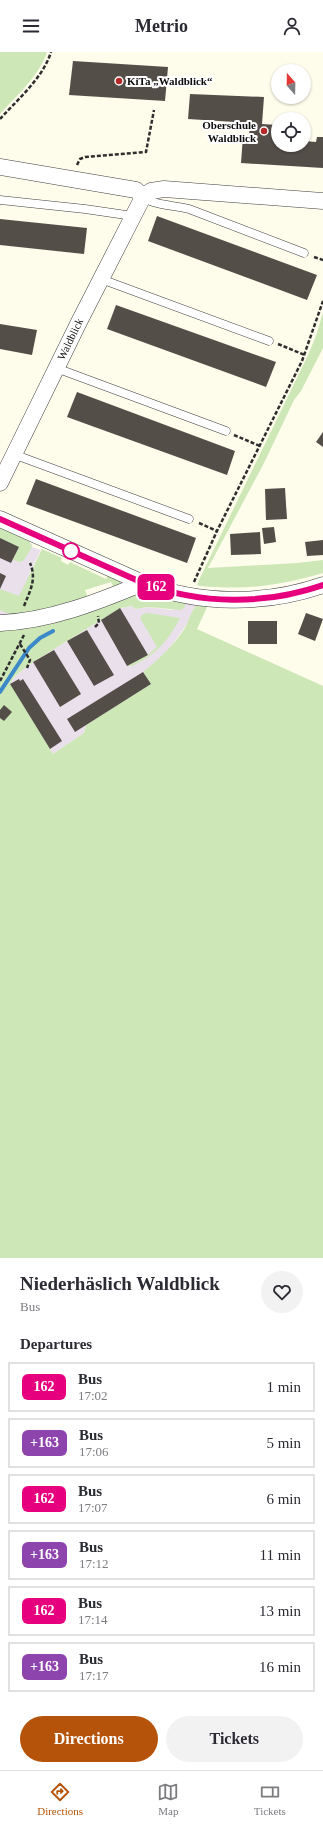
<!DOCTYPE html>
<meta charset="utf-8">
<style>
:root{--surface:#fff;--page:#f2f2f3;--text:#2b2b33;--muted:#7c7c81;--line:#e1e1e2;--accent:#b45309}
body{margin:0;font-family:"Times New Roman",serif;background:var(--page);color:var(--text);height:100vh;display:flex;flex-direction:column;font-size:15px;white-space:nowrap}
*{box-sizing:border-box;margin:0}
p{font-size:13px;color:var(--muted)}
.icon{flex:none;width:22px;height:22px;fill:none;stroke:currentColor;stroke-width:2;stroke-linecap:round;stroke-linejoin:round}
.map{position:relative;height:1206px;overflow:hidden}
.details{display:flex;flex-direction:column;background:var(--surface);flex:1}
.details>*{flex:none}
.badge{padding:0 8px;border-radius:6px;font-size:14px;line-height:26px}
.needle{width:26px;rotate:340deg}
.controls{position:absolute;left:271px;top:12px;display:grid;gap:8px}
.controls a{display:grid;place-items:center;width:40px;height:40px;border-radius:50%;background:var(--surface);box-shadow:0 1px 3px #0004;font-size:20px}
.map>.badge{position:absolute;translate:-50% -50%;box-shadow:0 0 0 2px #fff}
h2{padding:0 20px;font-size:15px;line-height:36px}
.round{display:grid;place-items:center;flex:none;width:42px;height:42px;border-radius:21px;background:var(--page)}
.summary{display:flex;align-items:center;justify-content:space-between;height:68px;padding:0 20px}
h1{font-size:19px;font-weight:700;line-height:30px}
.cta{display:flex;gap:8px;margin-top:auto;padding:8px 20px}
.cta a{flex:1;height:46px;border-radius:24px;background:var(--accent);color:#fff;font-size:16px;font-weight:700;line-height:46px;text-align:center}
.cta a+a{background:var(--page);color:var(--text)}
ul{padding:0;list-style:none}
li{display:flex;align-items:center;gap:12px;height:50px;margin:0 8px 6px;padding:0 12px;border:2px solid var(--line);border-radius:0px}
li div{flex:1}
li b{display:block;font-size:15px}
li em{font-style:normal}
li .badge{min-width:44px;font-weight:700;text-align:center}
header{display:flex;justify-content:space-between;align-items:center;height:52px;padding:0 20px;background:var(--surface);font-size:18px;font-weight:700}
.tab-bar{display:flex;justify-content:space-around;align-items:center;height:56px;border-top:1px solid var(--line);background:var(--surface);font-size:11px;color:var(--muted)}
.tab-bar a{display:grid;justify-items:center;gap:2px}
.tab-bar .active{color:var(--accent)}
.map>svg:first-child{display:block}
</style>
<header><svg class="icon" aria-label="menu" viewBox="0 0 24 24"><path d="M4 6h16M4 12h16M4 18h16"/></svg>Metrio<svg class="icon" aria-label="person" viewBox="0 0 24 24"><circle cx="12" cy="8" r="4"/><path d="M4 21q1-7 8-7t8 7"/></svg></header>
<div class="map">
<svg width="323" height="1206" viewBox="0 0 323 1206">
<rect width="100%" height="100%" fill="#fefceb"/>
<g fill="#eae0eb">
<path d="M0,474l32,18v3l9,3 -11,22 -13,43 -11,-1 -3,11h-3z"/>
<path d="M185,550l13,2 -4,4 -7,16 -15,21 -10,12 -19,15 8,12 -65,41 -2,8 -31,21 -43,-70 5,-8 18,-14 87,-54 13,-2 2,3 13,-2 24,3z"/>
</g>
<g fill="#cde7b7">
<path d="M0,0h47c-8,24 -30,43 -47,62z"/>
<path d="M323,260v36l-22,43 -7,9 -30,63 -56,105 89,-5 26,-3v13c-46,13 -75,17 -123,13l-3,-1 2,-5 110,-227 8,-20z"/>
<path d="M0,474l29,14 3,7 -8,13 -4,2 -7,-2 6,-13 -19,-9z"/>
<path d="M42,497l20,9 -1,3 7,4 2,-3 36,17 2,-4 12,6v6l-5,3 -4,-8 -26,8 3,8c-24,7 -66,25 -88,12v-21l19,7z"/>
<path d="M142,539l43,11v5l-4,3 -33,-3 -13,2 -3,-3 -12,2 -87,54 -18,14 -5,8 43,70 31,-21 2,-8 65,-41 -8,-12c16,-13 30,-26 42,-44 4,-7 6,-19 13,-24l10,1 -11,24 126,57v572h-323v-633z"/>
<path d="M148,561l32,5c-9,18 -20,32 -38,43 -5,2 -9,6 -15,5l21,-11 9,-8 -17,-29 3,-4z"/>
</g>
<g fill="none" stroke-linecap="round" stroke-linejoin="round">
<path stroke="#3b89c8" stroke-width="4" d="M0,640l29,-44 11,-10 13,-7"/>
</g>
<g fill="#544e49">
<path d="M73,9l95,6 -3,34 -96,-6z"/>
<path d="M190,42l74,3 -2,27 16,1v20h26v-4l12,1 1,-5h6v31l-82,-5 2,-27 6,1 1,-14 -62,-4z"/>
<path d="M157,164l160,59 -10,25 -159,-59z"/>
<path d="M0,167l87,9 -3,26 -84,-9z"/>
<path d="M116,253l160,57 -10,25 -159,-58z"/>
<path d="M0,272l37,6 -5,25 -32,-6z"/>
<path d="M77,340l158,59 -8,24 -160,-58z"/>
<path d="M323,380v15l-7,-5z"/>
<path d="M36,427l160,59 -9,25 -161,-59z"/>
<path d="M285,436l2,31 -21,1 -1,-31z"/>
<path d="M274,475l2,15 -12,2 -2,-16z"/>
<path d="M260,480l1,22 -30,1 -1,-21z"/>
<path d="M0,486l19,9 -8,16 -11,-5z"/>
<path d="M323,488v15l-16,1 -2,-14z"/>
<path d="M0,521l6,3 -6,13z"/>
<path d="M120,556l28,47 -21,11 -26,-46z"/>
<path d="M306,561l17,6 -8,22 -17,-7z"/>
<rect x="248" y="569" width="29" height="23"/>
<path d="M87,578l27,45 -20,11 -27,-45z"/>
<path d="M54,598l27,44 -21,13 -27,-45z"/>
<path d="M143,620l8,12 -76,48 -8,-13z"/>
<path d="M19,627l1,2 3,-2 39,62 -12,8 -40,-65z"/>
<path d="M4,653l8,7 -8,9 -4,-3v-8z"/>
</g>
<g fill="none" stroke-linecap="round" stroke-linejoin="round">
<g stroke="#3f3f3f" stroke-width="9">
<g id="lane">
<path d="M143,145c13,9 31,8 46,12l115,44"/>
<path d="M0,148l85,9 48,7"/>
<path d="M101,227l168,62"/>
<path d="M56,316l170,63"/>
<path d="M13,402l176,65"/>
</g>
</g>
<g stroke="#3f3f3f" stroke-width="17">
<g id="street">
<path d="M0,115l136,23 7,7"/>
<path d="M0,431l79,-161 64,-125 8,-6 13,-2 159,12"/>
<path d="M0,467l143,64c57,22 122,22 180,2"/>
<path d="M0,571c49,-2 98,-21 143,-40"/>
</g>
</g>
<g stroke="#2e2e2e" stroke-width="2.5" stroke-dasharray="4 2" stroke-linecap="butt">
<path d="M0,67c18,-20 43,-41 51,-67"/>
<path d="M77,113l3,-6 5,-2 61,-5 8,-42"/>
<path d="M314,205l9,3"/>
<path d="M278,292l27,11"/>
<path d="M234,383l26,11"/>
<path d="M199,471l18,8"/>
<path d="M194,530l23,-51 85,-170 21,-60"/>
<path d="M24,554c6,-15 13,-27 6,-43"/>
<path d="M95,575l4,-4 -1,-7"/>
<path d="M20,592l10,16 -3,8"/>
<path d="M0,629l24,-46"/>
</g>
<use href="#lane" stroke="#fff" stroke-width="8"/>
<use href="#street" stroke="#fff" stroke-width="16"/>
</g>
<g fill="none" stroke-linecap="round" stroke-linejoin="round">
<g stroke="#fff" stroke-width="9">
<path id="line" d="M0,467l143,64c58,22 122,22 180,2"/>
</g>
<use href="#line" stroke="#e6007e" stroke-width="6"/>
</g>
<g fill="#b62929" stroke="#fff" stroke-width="1.5">
<circle cx="119" cy="29" r="4"/>
<circle cx="264" cy="79" r="4"/>
</g>
<circle fill="#fff" stroke="#e6007e" stroke-width="2" cx="71" cy="499" r="8"/>
<g text-anchor="middle" stroke-width="4" stroke-linejoin="round" paint-order="stroke">
<g font-size="11" font-weight="bold" fill="#0c0c0c" stroke="#fff" text-anchor="start">
<text x="127" y="33">KiTa „Waldblick“</text>
<text x="256" y="77" text-anchor="end">Oberschule<tspan x="256" dy="13">Waldblick</tspan></text>
</g>
<g font-size="11" fill="#0c0c0c" stroke="#fff">
<text transform="translate(70 287) rotate(-64)" y="4">Waldblick</text>
</g>
</g>
</svg>
<div class="controls">
<a><svg class="needle" viewBox="-14 -14 28 28"><path d="M0-13l5 13h-10z" fill="#e53935"/><path d="M0 13l5-13h-10z" fill="#7c7c81"/></svg></a>
<a><svg class="icon" aria-label="locate" viewBox="0 0 24 24"><circle cx="12" cy="12" r="6"/><path d="M12 2v4M12 18v4M2 12h4M18 12h4"/></svg></a>
</div>
<b class="badge" style="left:156px;top:535px;background:#e6007e;color:#fff">162</b>
</div>
<section class="details">
<div class="summary"><div><h1>Niederhäslich Waldblick</h1><p>Bus</p></div><a class="round"><svg class="icon" aria-label="heart" viewBox="0 0 24 24"><path d="M12 20l-8-8c-3-5 5-10 8-4 3-6 11-1 8 4z"/></svg></a></div>
<h2>Departures</h2>
<ul>
<li><span class="badge" style="background:#e6007e;color:#fff">162</span><div><b>Bus</b><p>17:02</p></div><em>1 min</em></li>
<li><span class="badge" style="background:#8e44ad;color:#fff">+163</span><div><b>Bus</b><p>17:06</p></div><em>5 min</em></li>
<li><span class="badge" style="background:#e6007e;color:#fff">162</span><div><b>Bus</b><p>17:07</p></div><em>6 min</em></li>
<li><span class="badge" style="background:#8e44ad;color:#fff">+163</span><div><b>Bus</b><p>17:12</p></div><em>11 min</em></li>
<li><span class="badge" style="background:#e6007e;color:#fff">162</span><div><b>Bus</b><p>17:14</p></div><em>13 min</em></li>
<li><span class="badge" style="background:#8e44ad;color:#fff">+163</span><div><b>Bus</b><p>17:17</p></div><em>16 min</em></li>
</ul>
<div class="cta"><a>Directions</a><a>Tickets</a></div>
</section>
<nav class="tab-bar">
<a class="active"><svg class="icon" aria-label="directions" viewBox="0 0 24 24"><path d="M12 3l9 9-9 9-9-9zM9 14v-3h6M13 9l2 2-2 2"/></svg>Directions</a>
<a><svg class="icon" aria-label="map" viewBox="0 0 24 24"><path d="M3 6l6-2 6 2 6-2v14l-6 2-6-2-6 2zM9 4v14M15 6v14"/></svg>Map</a>
<a><svg class="icon" aria-label="tickets" viewBox="0 0 24 24"><path d="M3 7h18v10H3zM15 7v10"/></svg>Tickets</a>
</nav>
